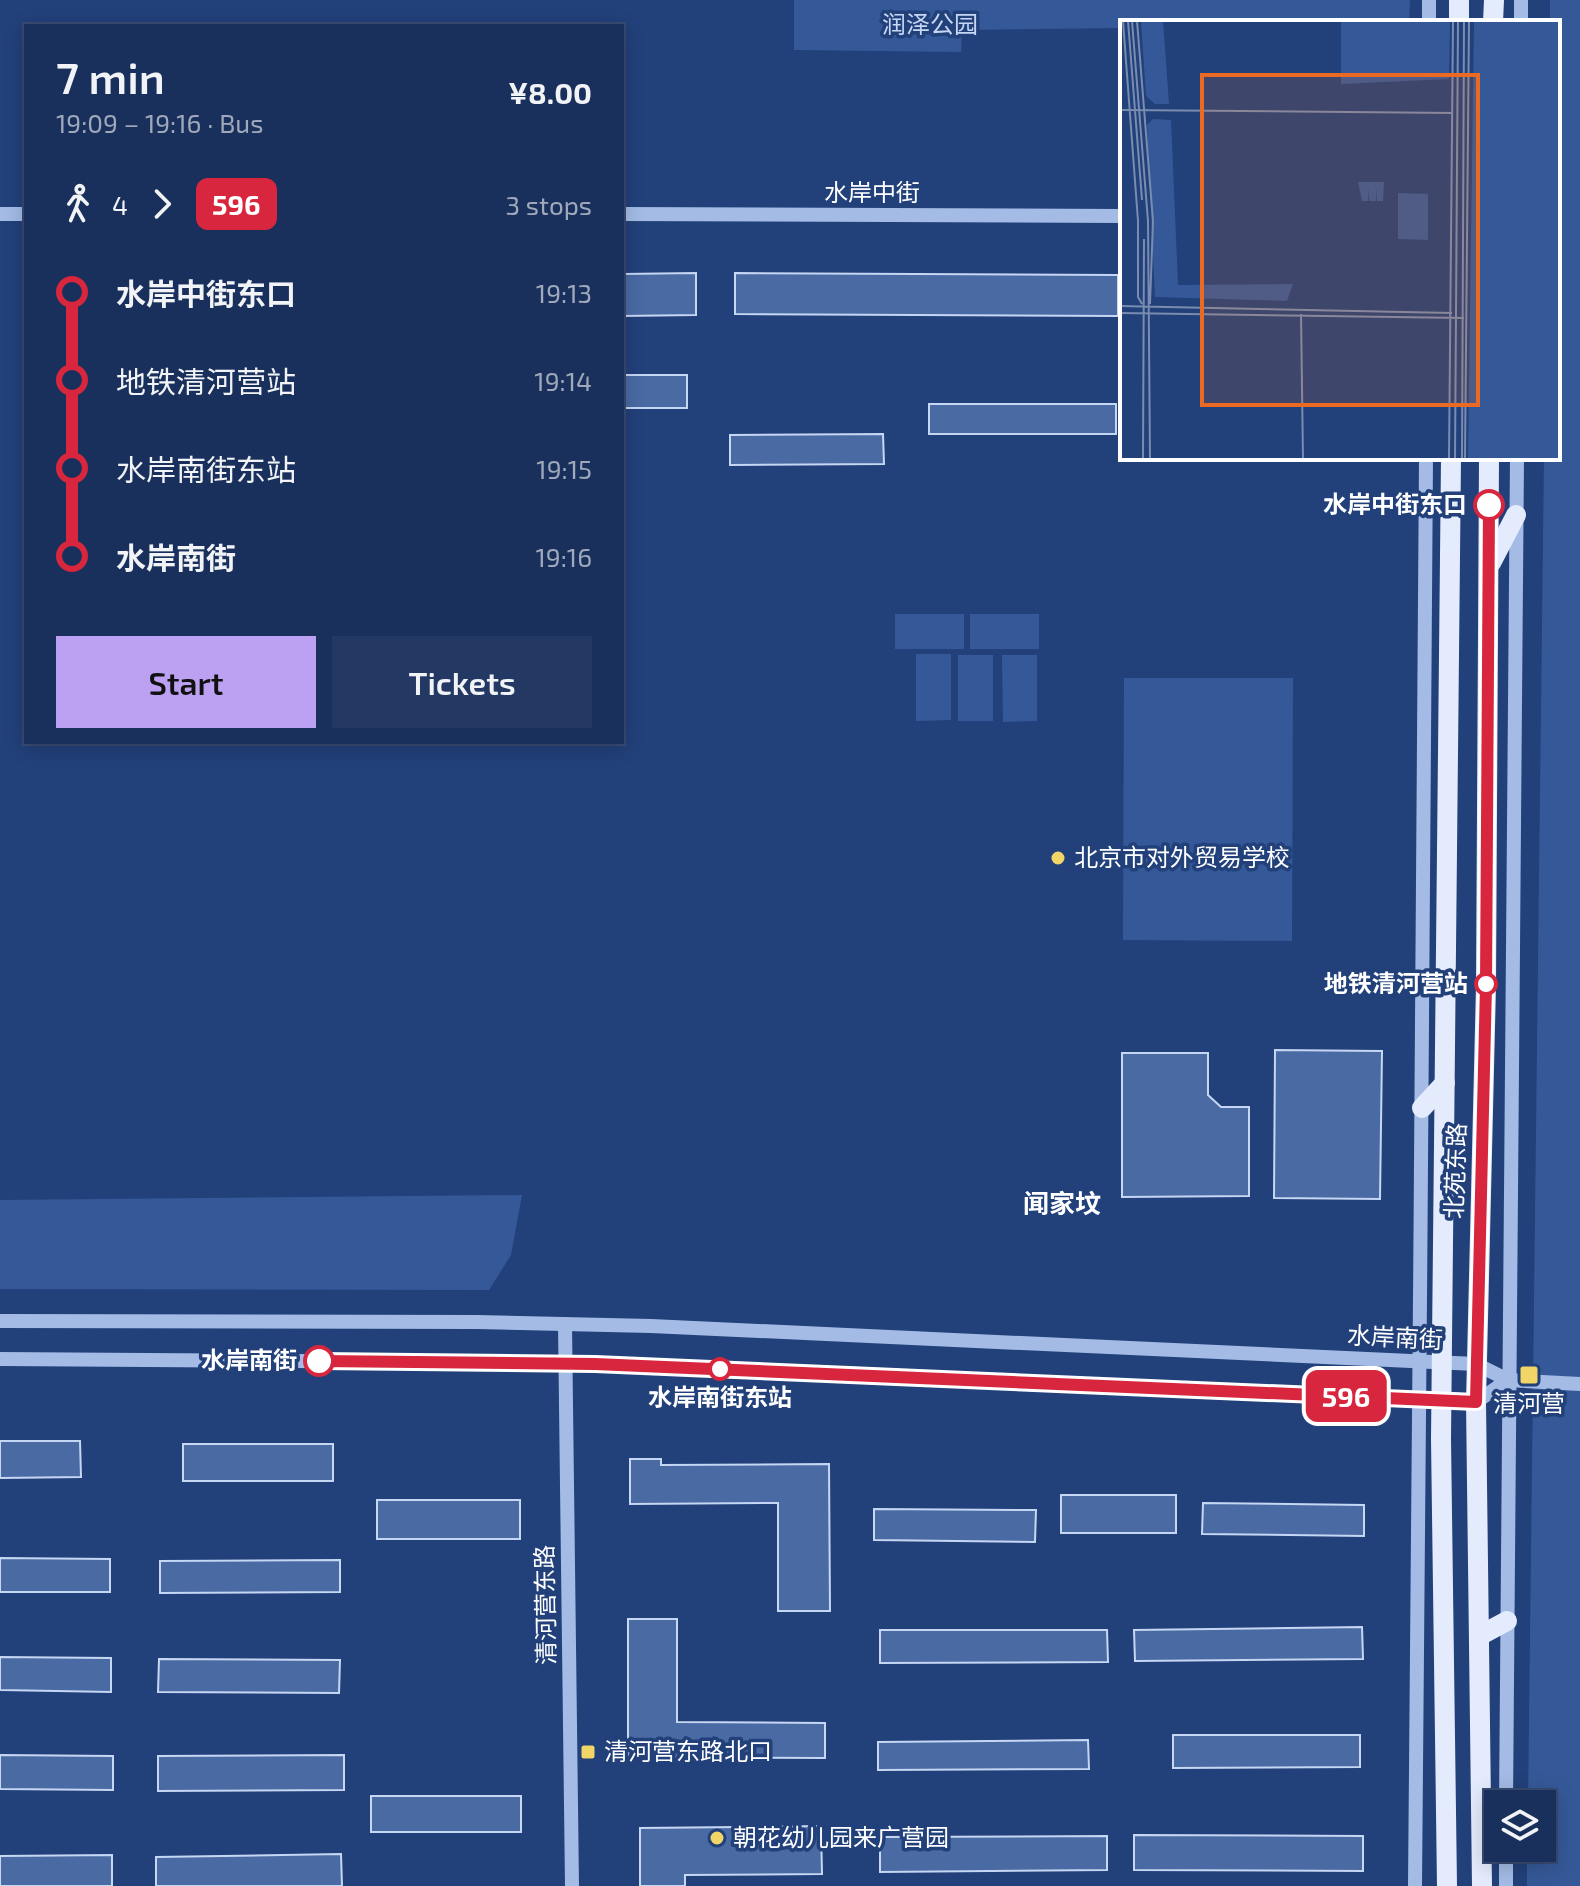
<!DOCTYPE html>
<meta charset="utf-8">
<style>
:root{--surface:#1a305c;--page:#233862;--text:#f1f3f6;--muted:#9fa9bb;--line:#384b72;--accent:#bca0f2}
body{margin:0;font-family:"Exo 2","Noto Sans SC",sans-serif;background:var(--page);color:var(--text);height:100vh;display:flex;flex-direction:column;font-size:30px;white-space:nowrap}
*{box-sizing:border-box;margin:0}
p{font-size:26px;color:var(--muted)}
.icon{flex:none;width:44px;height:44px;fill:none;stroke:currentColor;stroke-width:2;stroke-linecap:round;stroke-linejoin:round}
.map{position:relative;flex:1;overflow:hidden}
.sheet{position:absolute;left:24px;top:24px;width:600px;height:720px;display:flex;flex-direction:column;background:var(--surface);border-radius:0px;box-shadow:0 4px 20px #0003,0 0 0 2px var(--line)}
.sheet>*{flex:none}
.badge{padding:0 16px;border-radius:12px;font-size:28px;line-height:52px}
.buttons{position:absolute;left:1484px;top:1790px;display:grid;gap:16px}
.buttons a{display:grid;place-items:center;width:72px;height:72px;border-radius:0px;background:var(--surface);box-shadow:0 4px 20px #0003,0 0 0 2px var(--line);font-size:40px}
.map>.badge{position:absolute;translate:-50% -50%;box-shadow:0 0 0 4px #fff}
.legs{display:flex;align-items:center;gap:12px;height:88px;padding:0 32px;font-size:26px}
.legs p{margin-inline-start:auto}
.overview{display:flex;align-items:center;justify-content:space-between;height:136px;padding:0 32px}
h1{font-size:44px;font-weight:600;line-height:60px}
.button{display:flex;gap:16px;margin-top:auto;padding:16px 32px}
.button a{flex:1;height:92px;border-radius:0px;background:var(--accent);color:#111;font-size:32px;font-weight:600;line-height:92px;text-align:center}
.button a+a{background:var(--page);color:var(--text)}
ul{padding:0 32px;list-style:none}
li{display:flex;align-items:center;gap:28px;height:88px;font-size:30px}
li i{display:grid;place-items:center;width:12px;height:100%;margin:0 10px;background:currentColor}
li i::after{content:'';width:20px;height:20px;margin:-10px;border:6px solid;border-radius:50%;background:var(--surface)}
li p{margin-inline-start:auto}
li:first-child i{background:linear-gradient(#0000 50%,currentColor 0)}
li:last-child i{background:linear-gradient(currentColor 50%,#0000 0)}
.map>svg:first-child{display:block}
</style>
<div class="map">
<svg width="1580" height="1886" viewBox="0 0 1580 1886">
<rect width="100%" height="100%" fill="#22407a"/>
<g fill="#355998">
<path d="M794,0h616l-1,22h-287v6l-160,2 -1,22 -167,-2z"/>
<path d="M1550,0h30v1886h-53v-38h15v-44h-14l16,-1346h14v-436h-8z"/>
<rect x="895" y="614" width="69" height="35"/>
<rect x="970" y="614" width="69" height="35"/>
<path d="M916,654h35v66l-35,1z"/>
<rect x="958" y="655" width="35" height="66"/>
<path d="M1002,655h35v66l-34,1z"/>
<path d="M1124,678h169l-1,263 -169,-1z"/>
<path d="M522,1195l-11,60 -22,35 -489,-1v-89z"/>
</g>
<g fill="#4a6aa3" stroke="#c6d7f4" stroke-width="2">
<path d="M696,273v42l-74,1v-42z"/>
<path d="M735,273l383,2v41l-383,-2z"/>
<rect x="622" y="375" width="65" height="33"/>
<rect x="929" y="404" width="187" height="30"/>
<path d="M883,434l1,30 -154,1v-30z"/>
<path d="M1275,1050l107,1 -2,148 -106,-1z"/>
<path d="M1122,1053h86v42l13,12h28v89l-127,1z"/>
<path d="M0,1441h80l1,36 -81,1z"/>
<rect x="183" y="1444" width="150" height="37"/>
<path d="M630,1459h31v6l168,-1 1,147h-52v-108l-148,1z"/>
<rect x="1061" y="1495" width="115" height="38"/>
<rect x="377" y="1500" width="143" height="39"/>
<path d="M1203,1503l161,2v31l-162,-2z"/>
<path d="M874,1509l162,1 -1,32 -161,-2z"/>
<path d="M0,1558l110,1v33h-110z"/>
<path d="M340,1560v32l-180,1v-32z"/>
<path d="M628,1619h49v103l148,1v35l-197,-1z"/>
<path d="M1362,1627l1,32 -228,2 -1,-31z"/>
<path d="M880,1630h227l1,32 -228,1z"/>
<path d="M0,1657l111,1v34l-111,-2z"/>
<path d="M159,1659l181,1 -1,33 -181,-1z"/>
<path d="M1173,1735h187v32l-187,1z"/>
<path d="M1088,1740l1,29 -211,1v-28z"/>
<path d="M0,1755l113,1v34l-113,-1z"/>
<path d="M344,1755v35l-186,1v-35z"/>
<rect x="371" y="1796" width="150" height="36"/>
<path d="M821,1826l1,48 -137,1v11h-45v-58z"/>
<path d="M1134,1835l229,1v35l-229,-1z"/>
<path d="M1107,1836v34l-227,2v-35z"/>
<path d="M341,1854l1,32h-186v-29z"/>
<path d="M112,1855v31h-112v-30z"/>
</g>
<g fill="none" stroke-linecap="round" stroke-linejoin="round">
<g stroke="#a3bbe5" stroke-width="14">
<path d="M1429,22v-22"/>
<path d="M1521,22v-22"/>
<path d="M0,214h26"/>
<path d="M622,214l500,2"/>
<path d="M0,1321l477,1 174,4 825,38 32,16 72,4"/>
<path d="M565,1324l7,562"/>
<path d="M0,1359l565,4 295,11 581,28h35l32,-22"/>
<path d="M1506,1804l11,-1346"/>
<path d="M1415,1886c2,-476 11,-952 11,-1428"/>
<path d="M1506,1886v-38"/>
</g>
<g stroke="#e4ebfc" stroke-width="20">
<path d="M1459,22v-22"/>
<path d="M1493,22l1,-22"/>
<path d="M1491,563l25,-48"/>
<path d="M1422,1108l23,-25"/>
<path d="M1479,1636l28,-15"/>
<path d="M1447,1886l-6,-447 10,-981"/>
<path d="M1482,1886l-6,-484 10,-416 3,-528"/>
</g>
</g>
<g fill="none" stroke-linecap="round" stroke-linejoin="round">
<g stroke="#fff" stroke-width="18">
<path id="line-1" d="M319,1361l276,3 881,38 10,-416 3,-481"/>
</g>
<use href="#line-1" stroke="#d7263d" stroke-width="12"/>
</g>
<g fill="#fff" stroke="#d7263d" stroke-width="4">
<circle cx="1489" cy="505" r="14"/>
<circle cx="1486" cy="984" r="10"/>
<circle cx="319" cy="1361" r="14"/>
<circle cx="720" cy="1369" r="10"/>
</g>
<g fill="#f1d566" stroke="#22407a" stroke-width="3">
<circle cx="1058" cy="858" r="8"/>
<rect x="1519" y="1365" width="20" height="20" rx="4"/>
<rect x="580" y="1744" width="16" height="16" rx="4"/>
<circle cx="717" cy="1838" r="8"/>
</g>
<g text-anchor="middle" stroke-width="7" stroke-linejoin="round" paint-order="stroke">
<g font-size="24" fill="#c6d7f4" stroke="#22407a">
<text x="930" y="33">润泽公园</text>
</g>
<g font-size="24" fill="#fff" stroke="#22407a">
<text x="872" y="201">水岸中街</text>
<text transform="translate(1456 1171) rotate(-88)" y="8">北苑东路</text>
<text transform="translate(1395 1338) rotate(3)" y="8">水岸南街</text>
<text transform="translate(546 1605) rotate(-91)" y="8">清河营东路</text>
</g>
<g font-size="24" font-weight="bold" fill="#fff" stroke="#22407a" text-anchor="end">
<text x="1467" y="513">水岸中街东口</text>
<text x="1468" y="992">地铁清河营站</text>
<text x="297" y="1369">水岸南街</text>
<text x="720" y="1406" text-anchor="middle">水岸南街东站</text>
</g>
<g font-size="24" fill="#fff" stroke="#22407a" text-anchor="start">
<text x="1074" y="866">北京市对外贸易学校</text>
<text x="1529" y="1412" text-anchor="middle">清河营</text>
<text x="604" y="1760">清河营东路北口</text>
<text x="733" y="1846">朝花幼儿园来广营园</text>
</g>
<g font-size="26" font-weight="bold" fill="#fff" stroke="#22407a">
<text x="1062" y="1213">闻家坟</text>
</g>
</g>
<g transform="translate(1120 20)">
<rect width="440" height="440" fill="#22407a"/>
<path d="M21,1h22l6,83h-14l-9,-8zM221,1h109l-1,58 -108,5zM354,1h86v438h-92zM33,99l18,1 7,165 115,-1 -6,17 -132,-4 -8,-172zM238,162h26l-1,19h-6v-12l-1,12h-7v-13l-1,13h-6zM278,173l30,1v46l-30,-1z" fill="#355998"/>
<path fill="none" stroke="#7a8caf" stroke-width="2" d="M3,1l15,200v76l4,7M8,1l14,179M12,1l16,200 2,238M17,1l16,200 -3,83M0,90l333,3M0,286l332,7M0,293l344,5M181,294l2,145M23,439l1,-220M329,439l4,-438M335,439l3,-438M342,439l2,-438M345,439l4,-438"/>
<path fill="#ea6a24" fill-opacity="0.15" stroke="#ea6a24" stroke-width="4" d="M82,55h276v330h-276z"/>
<rect width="440" height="440" fill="none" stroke="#fff" stroke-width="4"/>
</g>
</svg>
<div class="buttons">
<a><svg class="icon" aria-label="layers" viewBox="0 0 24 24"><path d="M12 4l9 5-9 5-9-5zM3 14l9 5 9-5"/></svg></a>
</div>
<b class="badge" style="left:1346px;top:1396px;background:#d7263d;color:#fff">596</b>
<section class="sheet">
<div class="overview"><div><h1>7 min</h1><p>19:09 – 19:16 · Bus</p></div><b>¥8.00</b></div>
<div class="legs"><svg class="icon" aria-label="walk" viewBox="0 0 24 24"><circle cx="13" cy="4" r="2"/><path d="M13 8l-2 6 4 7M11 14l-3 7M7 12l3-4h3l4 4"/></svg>4<svg class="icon" aria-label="forward" viewBox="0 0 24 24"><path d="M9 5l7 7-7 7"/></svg><b class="badge" style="background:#d7263d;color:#fff">596</b><p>3 stops</p></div>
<ul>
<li><i style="color:#d7263d"></i><b>水岸中街东口</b><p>19:13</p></li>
<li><i style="color:#d7263d"></i><span>地铁清河营站</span><p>19:14</p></li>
<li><i style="color:#d7263d"></i><span>水岸南街东站</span><p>19:15</p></li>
<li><i style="color:#d7263d"></i><b>水岸南街</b><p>19:16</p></li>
</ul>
<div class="button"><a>Start</a><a>Tickets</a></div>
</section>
</div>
